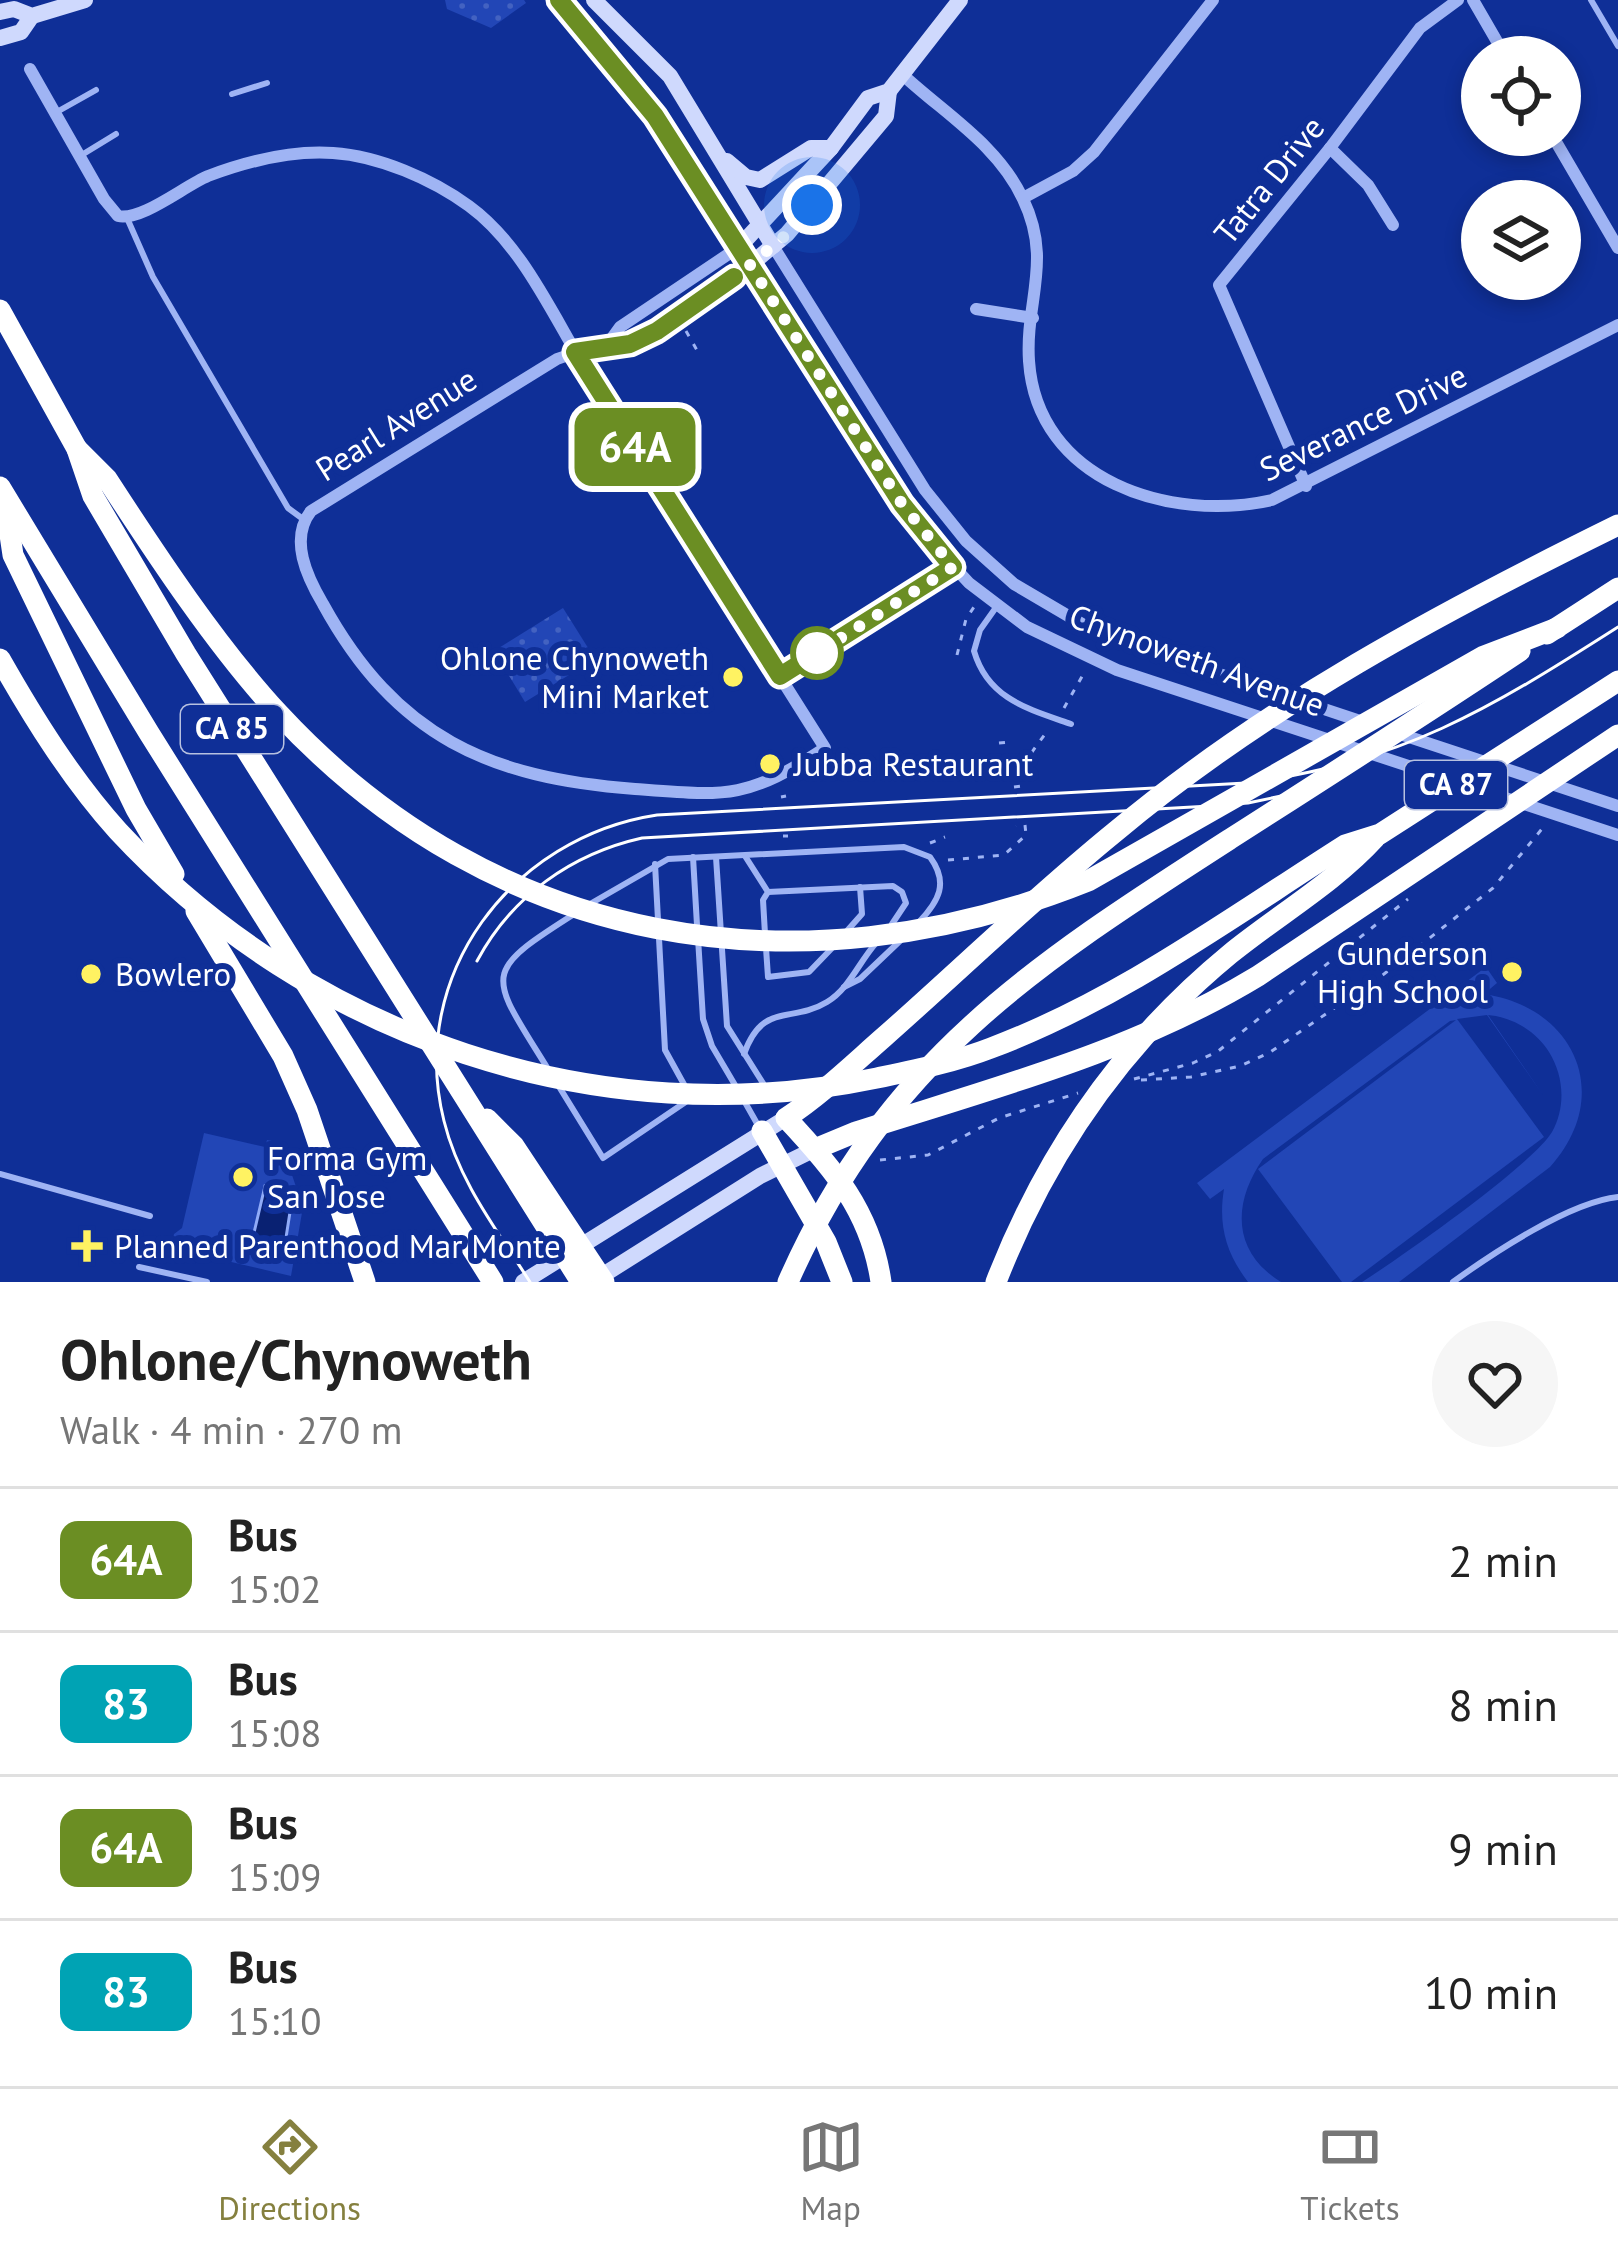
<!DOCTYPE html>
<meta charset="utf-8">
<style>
:root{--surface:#fff;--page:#f6f6f6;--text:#222;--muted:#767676;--line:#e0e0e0;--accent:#85803f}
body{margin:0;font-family:"PT Sans",sans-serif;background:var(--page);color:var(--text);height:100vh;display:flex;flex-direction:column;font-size:45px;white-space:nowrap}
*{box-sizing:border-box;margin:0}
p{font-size:39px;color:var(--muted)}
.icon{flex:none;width:66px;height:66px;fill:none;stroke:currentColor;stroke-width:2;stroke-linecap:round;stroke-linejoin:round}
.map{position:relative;height:1282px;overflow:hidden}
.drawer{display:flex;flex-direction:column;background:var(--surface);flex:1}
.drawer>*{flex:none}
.badge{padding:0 24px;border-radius:18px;font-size:42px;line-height:78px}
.fabs{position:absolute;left:1461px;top:36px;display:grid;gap:24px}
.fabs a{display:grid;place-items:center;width:120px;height:120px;border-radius:50%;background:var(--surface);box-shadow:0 6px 18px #0003;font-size:60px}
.you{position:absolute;width:60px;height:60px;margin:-30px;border:9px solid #fff;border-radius:50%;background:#1a73e8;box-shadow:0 0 0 18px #1a73e833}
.map>.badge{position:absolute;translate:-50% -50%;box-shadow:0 0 0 6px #fff}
.round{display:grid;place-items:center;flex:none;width:126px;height:126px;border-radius:63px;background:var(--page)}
.headline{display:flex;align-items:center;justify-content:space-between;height:204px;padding:0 60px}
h1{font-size:57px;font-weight:700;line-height:90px}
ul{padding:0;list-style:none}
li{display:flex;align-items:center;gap:36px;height:144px;padding:0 60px;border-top:3px solid var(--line)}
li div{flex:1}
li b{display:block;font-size:45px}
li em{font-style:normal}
li .badge{min-width:132px;font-weight:700;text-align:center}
.tab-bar{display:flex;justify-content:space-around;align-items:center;height:168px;border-top:3px solid var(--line);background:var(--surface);font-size:33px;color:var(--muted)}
.tab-bar a{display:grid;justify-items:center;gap:6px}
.tab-bar .on{color:var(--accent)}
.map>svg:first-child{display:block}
</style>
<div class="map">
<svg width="1618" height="1282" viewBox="0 0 1618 1282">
<defs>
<pattern id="green-dots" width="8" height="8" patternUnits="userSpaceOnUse" patternTransform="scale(3)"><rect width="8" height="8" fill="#2246b6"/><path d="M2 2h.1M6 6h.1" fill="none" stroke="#4362c1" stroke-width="1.8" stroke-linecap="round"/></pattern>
</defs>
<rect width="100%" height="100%" fill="#0f2f97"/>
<g fill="url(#green-dots)">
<path d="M445,0h79l2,3 -35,25 -44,-19z"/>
<path d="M563,608l32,51 -70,43 -31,-51z"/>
</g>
<g fill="#2246b6">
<path d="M1486,967l11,16 -13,11c92,14 130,102 66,173l-151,115h-37c38,-24 171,-118 190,-150 14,-25 12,-56 -3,-80 -13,-21 -37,-35 -61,-37l55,80 -56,-80 -30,4 87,118 -193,145h-9l-84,-113 198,-149 -6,1 -187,138c-30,43 -32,92 18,123h-33c-22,-29 -30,-57 -24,-93l-14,10 -13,-16z"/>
<path d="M204,1133l61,14 2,-7 14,3 22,64 -12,69 -120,-28 3,-14 8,-6z"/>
</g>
<path fill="#092172" stroke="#90abf8" stroke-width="3" d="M265,1186l28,7 -8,51 -32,-7z"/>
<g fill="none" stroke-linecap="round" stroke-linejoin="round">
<g stroke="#9fb4f4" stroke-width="3" stroke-dasharray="6 9" stroke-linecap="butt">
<path d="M686,331l12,21"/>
<path d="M957,655l9,-36 8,-12"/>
<path d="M1064,708l20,-35"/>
<path d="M999,743l10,-1"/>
<path d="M1014,787l8,-1 -1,-19 27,-37"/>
<path d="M781,797l5,-1"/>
<path d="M783,836h5"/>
<path d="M930,843l15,-6"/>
<path d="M948,860l56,-5 22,-20 -1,-10 -9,1"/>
<path d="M1134,1079l59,-16 24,-11 191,-153"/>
<path d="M1141,1080l50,-3 49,-11 29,-13 115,-79 109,-86 53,-64"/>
<path d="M880,1160l48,-5 71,-37 79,-25"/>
</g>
<g stroke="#9fb4f4" stroke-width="6">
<path d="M1591,0l27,46"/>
<path d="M232,94l35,-11"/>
<path d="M55,113l41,-23"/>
<path d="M80,156l36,-22"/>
<path d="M127,218l26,59 135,231 15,11"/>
<path d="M997,606l-17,24 -6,21c14,48 54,58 97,73"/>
<path d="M780,676l174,-109"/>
<path d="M745,856l23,36 -5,8 2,34"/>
<path d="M693,857l4,68"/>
<path d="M716,857l11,169 39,62"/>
<path d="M655,864l10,186 21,38"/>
<path d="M768,892l125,-6 9,6 4,11 -14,21"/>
<path d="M590,904l78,-45 236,-12 26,10c19,26 9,44 -11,65"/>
<path d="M846,932l16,-18 -2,-27"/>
<path d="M698,938l5,81 9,27 23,39"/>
<path d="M766,948l2,29 41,-5 25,-26"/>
<path d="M844,987l16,-8 41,-39"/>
<path d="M744,1054c19,-53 47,-30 83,-52 22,-13 32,-40 49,-59"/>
<path d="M548,1069c-60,-97 -69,-95 31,-158"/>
<path d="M558,1085l45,73 87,-59"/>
<path d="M742,1097l17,30"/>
<path d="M0,1174l150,42"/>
<path d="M139,1267l68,15"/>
<path d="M1453,1282c40,-29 117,-80 165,-85"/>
</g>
<g stroke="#9fb4f4" stroke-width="12">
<path d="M1473,0l33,57"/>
<path d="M30,69l74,130 14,17c24,5 66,-30 90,-40 40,-15 83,-26 125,-23 46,3 99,26 136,53 55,40 85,113 121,170 79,124 157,248 235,372 -79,52 -99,48 -190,41 -146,-11 -239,-52 -312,-185 -16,-27 -34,-65 -12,-93l246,-152c28,-11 49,-9 74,-16 39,-11 86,-54 119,-78l171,266 48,52 58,44 90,43 501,165"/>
<path d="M903,75c42,39 95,70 120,124 30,62 2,102 6,162 8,120 141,162 243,139l346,-175"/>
<path d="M1552,135l66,113"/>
<path d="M1330,148l38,37 25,40"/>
<path d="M1023,198l50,-27 21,-19 119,-152"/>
<path d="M773,246l152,244 41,51 48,43 85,50 267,89"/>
<path d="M976,309l57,9"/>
<path d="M607,345l13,-18 119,-80"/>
<path d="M1306,486l-87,-201 111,-137 90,-120 38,-28"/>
<path d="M1397,733l221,73"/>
</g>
<g stroke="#cfd9fd" stroke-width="16">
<path d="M559,0l95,116 96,149 37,-31 99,-118 3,-25"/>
<path d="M594,0l76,76 103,170"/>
<path d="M0,12l14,-3 18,7 53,-16"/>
<path d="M0,38l21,-6 11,-16"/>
<path d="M727,161l19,16 14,3 51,-32h20"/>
<path d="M739,247l92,-99 37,-50 21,-7 71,-91"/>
<path d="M523,1282l263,-164"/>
<path d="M592,1282l168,-106 55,-27"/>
</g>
<g stroke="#fff" stroke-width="21">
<path d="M0,310l77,139 16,47 93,158 395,628"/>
<path d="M77,449l30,30c50,77 110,168 172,235 216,233 520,283 809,167l396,-225 73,-28"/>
<path d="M0,487l149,246 344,549"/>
<path d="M5,501l8,54 123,254 38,65"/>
<path d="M1547,634l71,-46"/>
<path d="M0,659c34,60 72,121 118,172 192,207 482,305 759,247 38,-8 78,-16 114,-30 128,-48 239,-130 354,-203l35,-11 238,-153"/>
<path d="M196,911l87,145 24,54 58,172"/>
<path d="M487,1119l27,27 90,136"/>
<path d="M762,1131l64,111 16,40"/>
<path d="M815,1149l41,-17c137,-44 277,-80 402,-156l360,-241"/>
<path d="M788,1282c98,-222 246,-317 442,-443 97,-62 194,-124 290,-188"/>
<path d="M881,1282c-10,-70 -48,-114 -95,-164 35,-23 66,-53 98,-81 77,-68 151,-140 231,-205 152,-127 326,-220 503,-307"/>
<path d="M996,1282c50,-129 127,-240 234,-328 48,-39 104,-71 145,-116"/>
</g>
<g stroke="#fff" stroke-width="3">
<path d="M477,961c35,-65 94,-107 165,-123l568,-32 38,-3 67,-14"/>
<path d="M530,1282c-33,-52 -71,-100 -86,-161 -37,-146 68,-284 213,-306l589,-32c157,-21 242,-73 372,-156"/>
</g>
</g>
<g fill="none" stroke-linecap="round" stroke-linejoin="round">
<g stroke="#fff" stroke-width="27">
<path id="line" d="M559,0l96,116 247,388 51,63 -173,109 -205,-324 55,-8 27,-13 77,-54"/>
</g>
<use href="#line" stroke="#6b8e23" stroke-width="18"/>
<path stroke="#fff" stroke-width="12" stroke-dasharray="0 21.6" d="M812,205l-25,29 -37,31 152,239 51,63 -136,86"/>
</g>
<circle fill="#fff" stroke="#6b8e23" stroke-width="6" cx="817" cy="653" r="24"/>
<g fill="#fff262" stroke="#0f2f97" stroke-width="4.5">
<circle cx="733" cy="677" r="12"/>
<circle cx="770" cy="764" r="12"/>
<circle cx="1512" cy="972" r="12"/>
<circle cx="91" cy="974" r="12"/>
<circle cx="243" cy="1177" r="12"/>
<path d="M81 1228h12v12h12v12h-12v12h-12v-12h-12v-12h12z"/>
</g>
<g text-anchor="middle" stroke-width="12" stroke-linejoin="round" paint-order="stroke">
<g fill="#0f2f97" stroke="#b7c1e0" stroke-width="3">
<rect x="181" y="705" width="102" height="48" rx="9"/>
<rect x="1405" y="761" width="102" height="48" rx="9"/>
</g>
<g font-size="30" font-weight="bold" fill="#fff">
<text x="232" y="739">CA 85</text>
<text x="1456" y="795">CA 87</text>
</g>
<g font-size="33" fill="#fff" stroke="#0f2f97">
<text transform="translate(1269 180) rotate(-51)" y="12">Tatra Drive</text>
<text transform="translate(1363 422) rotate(-26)" y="12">Severance Drive</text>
<text transform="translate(396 424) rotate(-32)" y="12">Pearl Avenue</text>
<text transform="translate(1197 660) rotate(20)" y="12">Chynoweth Avenue</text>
</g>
<g font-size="33" fill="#fff" stroke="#0f2f97" text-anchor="start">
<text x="709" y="670" text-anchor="end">Ohlone Chynoweth<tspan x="709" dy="38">Mini Market</tspan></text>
<text x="794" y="776">Jubba Restaurant</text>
<text x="1488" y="965" text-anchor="end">Gunderson<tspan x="1488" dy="38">High School</tspan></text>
<text x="115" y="986">Bowlero</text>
<text x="267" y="1170">Forma Gym<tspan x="267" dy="38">San Jose</tspan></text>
<text x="114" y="1258">Planned Parenthood Mar Monte</text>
</g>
</g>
</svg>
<div class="fabs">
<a><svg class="icon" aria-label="locate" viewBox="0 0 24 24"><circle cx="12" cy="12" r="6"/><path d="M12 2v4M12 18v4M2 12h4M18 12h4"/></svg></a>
<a><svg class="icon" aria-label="layers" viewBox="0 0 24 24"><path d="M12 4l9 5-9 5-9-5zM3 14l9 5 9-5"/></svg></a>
</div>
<div class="you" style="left:812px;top:205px"></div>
<b class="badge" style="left:635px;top:447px;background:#6b8e23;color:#fff">64A</b>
</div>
<section class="drawer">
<div class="headline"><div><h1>Ohlone/Chynoweth</h1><p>Walk · 4 min · 270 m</p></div><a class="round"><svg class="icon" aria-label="heart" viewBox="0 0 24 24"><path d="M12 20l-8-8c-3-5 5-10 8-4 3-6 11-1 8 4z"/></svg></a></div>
<ul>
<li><span class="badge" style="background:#6b8e23;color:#fff">64A</span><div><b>Bus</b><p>15:02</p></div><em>2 min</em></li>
<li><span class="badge" style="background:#00a3b4;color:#fff">83</span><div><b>Bus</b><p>15:08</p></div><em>8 min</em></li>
<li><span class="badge" style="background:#6b8e23;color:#fff">64A</span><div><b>Bus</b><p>15:09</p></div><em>9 min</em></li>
<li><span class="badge" style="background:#00a3b4;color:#fff">83</span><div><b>Bus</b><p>15:10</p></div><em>10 min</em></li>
</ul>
</section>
<nav class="tab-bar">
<a class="on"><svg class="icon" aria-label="directions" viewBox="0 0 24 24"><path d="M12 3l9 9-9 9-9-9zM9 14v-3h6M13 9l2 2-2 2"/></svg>Directions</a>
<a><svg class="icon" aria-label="map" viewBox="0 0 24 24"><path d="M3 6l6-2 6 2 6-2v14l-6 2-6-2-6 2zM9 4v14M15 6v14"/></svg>Map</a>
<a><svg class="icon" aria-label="tickets" viewBox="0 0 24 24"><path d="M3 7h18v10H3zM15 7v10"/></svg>Tickets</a>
</nav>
